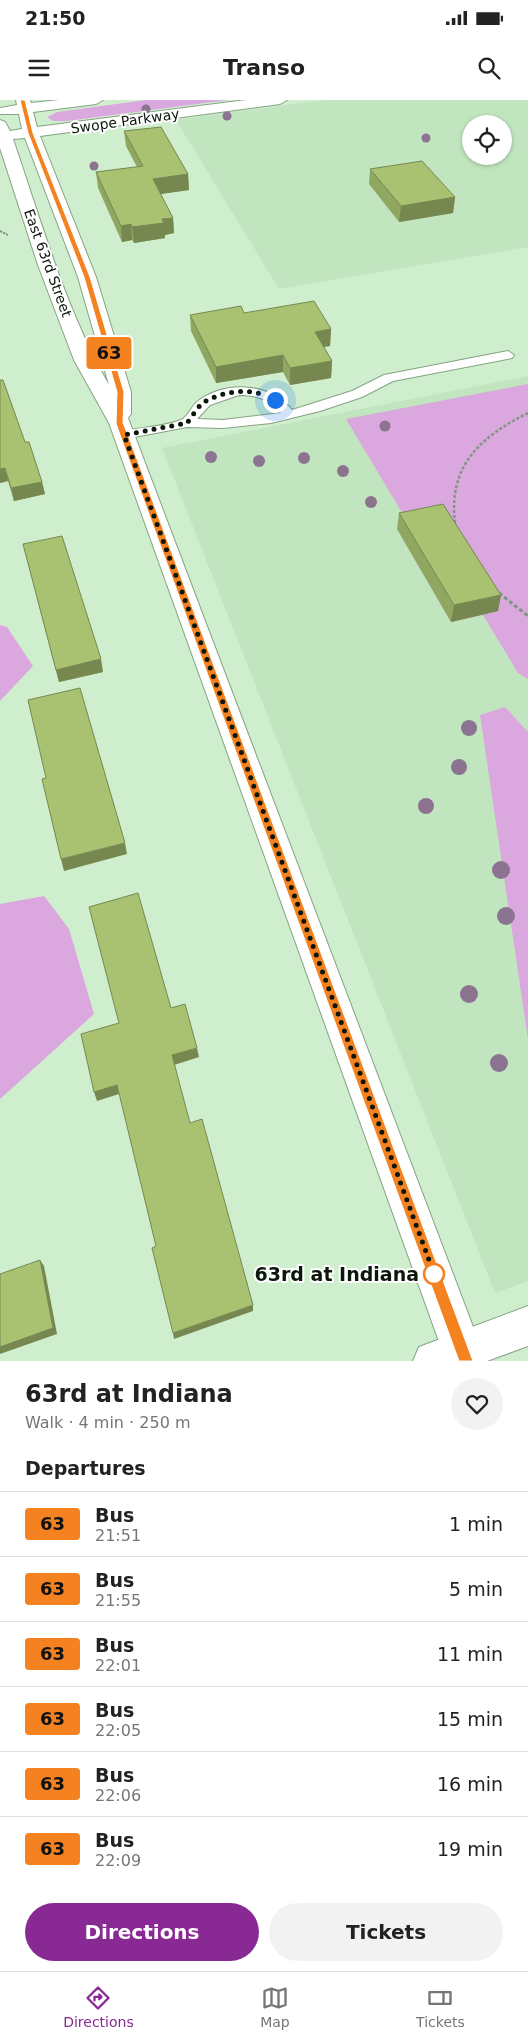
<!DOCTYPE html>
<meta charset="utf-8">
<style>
:root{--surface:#fff;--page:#f2f2f2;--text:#222;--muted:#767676;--line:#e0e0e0;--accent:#892993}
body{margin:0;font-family:"DejaVu Sans",sans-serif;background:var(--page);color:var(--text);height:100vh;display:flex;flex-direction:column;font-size:19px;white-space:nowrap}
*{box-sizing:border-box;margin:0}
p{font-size:16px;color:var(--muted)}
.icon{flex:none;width:28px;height:28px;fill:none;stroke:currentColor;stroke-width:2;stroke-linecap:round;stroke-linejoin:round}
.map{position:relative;height:1261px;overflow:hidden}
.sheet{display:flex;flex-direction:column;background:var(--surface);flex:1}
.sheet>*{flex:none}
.badge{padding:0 10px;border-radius:4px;font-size:18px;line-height:32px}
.fabs{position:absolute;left:462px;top:15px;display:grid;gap:10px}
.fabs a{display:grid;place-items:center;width:50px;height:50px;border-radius:50%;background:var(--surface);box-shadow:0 1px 4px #0004;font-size:25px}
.you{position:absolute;width:25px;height:25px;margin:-12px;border:4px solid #fff;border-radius:50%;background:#1a73e8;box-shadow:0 0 0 8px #1a73e833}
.map>.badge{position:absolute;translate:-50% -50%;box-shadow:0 0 0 2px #fff}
h2{padding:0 25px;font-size:19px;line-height:45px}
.round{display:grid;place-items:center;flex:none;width:52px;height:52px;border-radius:26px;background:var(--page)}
.overview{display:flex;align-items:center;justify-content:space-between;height:85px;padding:0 25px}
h1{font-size:24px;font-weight:700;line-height:38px}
.button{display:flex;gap:10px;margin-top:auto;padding:10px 25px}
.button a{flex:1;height:58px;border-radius:30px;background:var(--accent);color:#fff;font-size:20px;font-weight:700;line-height:58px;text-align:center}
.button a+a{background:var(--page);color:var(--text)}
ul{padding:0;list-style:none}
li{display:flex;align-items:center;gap:15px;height:65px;padding:0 25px;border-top:1px solid var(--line)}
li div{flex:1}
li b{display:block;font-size:19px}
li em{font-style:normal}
li .badge{min-width:55px;font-weight:700;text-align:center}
.status{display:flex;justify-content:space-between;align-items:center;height:35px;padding:0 25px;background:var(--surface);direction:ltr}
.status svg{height:14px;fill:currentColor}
header{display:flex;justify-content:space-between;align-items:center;height:65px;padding:0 25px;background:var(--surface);font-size:22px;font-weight:700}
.tab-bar{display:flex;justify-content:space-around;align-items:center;height:70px;border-top:1px solid var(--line);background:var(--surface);font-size:14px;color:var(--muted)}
.tab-bar a{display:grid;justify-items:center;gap:2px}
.tab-bar .current{color:var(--accent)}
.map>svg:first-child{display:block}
</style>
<div class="status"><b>21:50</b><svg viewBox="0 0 49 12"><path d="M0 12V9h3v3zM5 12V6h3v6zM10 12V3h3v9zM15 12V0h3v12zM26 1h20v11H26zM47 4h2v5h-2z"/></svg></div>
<header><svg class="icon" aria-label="menu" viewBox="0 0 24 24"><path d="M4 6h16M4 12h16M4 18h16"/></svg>Transo<svg class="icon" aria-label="search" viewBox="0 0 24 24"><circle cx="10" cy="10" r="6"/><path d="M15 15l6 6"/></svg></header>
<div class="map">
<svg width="528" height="1261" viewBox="0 0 528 1261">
<rect width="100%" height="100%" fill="#cfeecd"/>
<g fill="#c1e6bf" fill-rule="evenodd">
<path d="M323,0h205v147l-249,42 -103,-169zM471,24h33v32h-33z"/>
<path d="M528,276v905l-33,12 -333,-845z"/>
</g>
<g fill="#daa7df">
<path d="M146,0h82l-161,21h-14l-6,-4 10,-5z"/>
<path d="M528,284v295l-10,-6 -35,-58 -32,7 -54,-93 13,-3 -64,-107z"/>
<path d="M0,525l7,2 26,39 -33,35z"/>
<path d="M505,607l23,25v307l-48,-324z"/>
<path d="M44,796l25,33 25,85 -94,85v-195z"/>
</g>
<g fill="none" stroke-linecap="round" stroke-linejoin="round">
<g stroke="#85a384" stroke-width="2">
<path id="lane" d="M508,251l6,4 -2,3 -119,23 -31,16 -42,14 -49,12 -48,5 -36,-1 -63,12 -7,-4 7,-4c18,-4 39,-4 57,-11 7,-3 11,-15 17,-19 28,-21 72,-18 94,9l60,-19 32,-16zM239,295c17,0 31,4 42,18l-58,7 -26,-1 13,-14z"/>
</g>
<g stroke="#85a384" stroke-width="2">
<path id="street" d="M528,1206v40l-41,15h-74l6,-14z"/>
</g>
<g stroke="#85a384" stroke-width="2">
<path id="secondary" d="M16,0h14l1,3 28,-3h44l-7,4 -63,8 4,15 209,-27h41l-7,4 -240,32 56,141 35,115v22l-3,4 358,943h-40l-337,-938 -35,-63 -36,-95 -38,-117v-28l5,2 5,9 12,-2 -3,-15h-19v-6l17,-3zM25,38l53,139 31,108c-43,-74 -68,-164 -96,-246z"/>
</g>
<path stroke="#80977f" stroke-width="2" stroke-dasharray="2.5 1" stroke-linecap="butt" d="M0,131l8,4"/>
<path stroke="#80977f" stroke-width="2.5" stroke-dasharray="3 2" stroke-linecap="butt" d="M455,423c-7,-57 25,-86 73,-110"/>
<path stroke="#80977f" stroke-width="3" stroke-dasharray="4 2.5" stroke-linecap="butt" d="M499,493l29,23"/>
<use href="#lane" fill="#fff" fill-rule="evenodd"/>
<use href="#street" fill="#fff" fill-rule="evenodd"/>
<use href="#secondary" fill="#fff" fill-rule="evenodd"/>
</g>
<g fill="#8c738f">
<circle cx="146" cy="9" r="4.5"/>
<circle cx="227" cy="16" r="4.5"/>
<circle cx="426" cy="38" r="4.5"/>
<circle cx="94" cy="66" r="4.5"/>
<circle cx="385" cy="326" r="5.5"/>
<circle cx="211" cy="357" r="6"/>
<circle cx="304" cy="358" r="6"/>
<circle cx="259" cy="361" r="6"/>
<circle cx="343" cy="371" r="6"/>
<circle cx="371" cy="402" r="6"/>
<circle cx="469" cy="628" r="8"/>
<circle cx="459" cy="667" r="8"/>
<circle cx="426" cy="706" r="8"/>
<circle cx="501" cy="770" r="9"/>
<circle cx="506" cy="816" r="9"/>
<circle cx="469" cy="894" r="9"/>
<circle cx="499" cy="963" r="9"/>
</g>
<g fill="#90a762">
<path d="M124,31l64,43 1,16 -29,4 13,24 1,15 -9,2v3l-31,5 -2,-3 -10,2 -24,-54 -2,-16 41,-5 -11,-21z"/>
<path d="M370,69l85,28 -2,16 -54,9 -30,-38z"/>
<path d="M190,215l141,14 -1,17 -6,1 8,14 -1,17 -41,7 -7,-13 -67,11 -25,-52z"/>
<path d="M25,342l17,40 3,12 -31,7 -6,-20 -8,2z"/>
<path d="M399,413l102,82 -3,16 -47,11 -54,-93z"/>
<path d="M23,444l80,128 -44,10z"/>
</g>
<g fill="#768850">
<path d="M188,74l1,16 -35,5 -1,-16z"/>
<path d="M455,97l-2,16 -54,9 2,-16z"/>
<path d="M173,118l1,15 -9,2v3l-31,5 -2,-16 30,-8z"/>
<path d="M131,124l1,16 -10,2 -1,-16z"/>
<path d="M331,229l-1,17 -16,2 1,-16z"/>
<path d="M283,255v17l-67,11v-16z"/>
<path d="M332,261l-1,17 -41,7v-17z"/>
<path d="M5,368l3,13 -8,2v-14z"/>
<path d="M42,382l3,12 -31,7 -3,-13z"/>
<path d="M501,495l-3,16 -47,11 3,-17z"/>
<path d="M101,559l2,13 -44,10 -3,-12z"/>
<path d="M125,743l2,11 -63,17 -3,-12z"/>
<path d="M197,948l2,9 -25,8 -2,-10z"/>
<path d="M117,985l2,9 -22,7 -3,-9z"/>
<path d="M40,1160l4,6 13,68 -57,20v-7z"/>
<path d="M253,1205v6l-79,28 -1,-6z"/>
</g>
<g fill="#a8c272" stroke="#768850">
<path d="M161,27l27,47 -35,5 20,39 -11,1 2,4 -32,4 -1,-3 -10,2 -25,-54 47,-6 -19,-35z"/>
<path d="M422,61l33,36 -54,9 -31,-37z"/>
<path d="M314,201l17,28 -16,3 17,29 -42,7 -7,-13 -67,12 -26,-52 51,-9 3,7z"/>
<path d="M0,280h3l22,62h4l13,40 -31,6 -6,-20 -5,1z"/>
<path d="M443,404l58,91 -47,10 -55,-92z"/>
<path d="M62,436l39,123 -45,11 -33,-126z"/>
<path d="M80,588l45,155 -64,16 -19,-80 4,-1 -18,-78z"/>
<path d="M138,793l33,115 14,-4 12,44 -25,7 18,68 12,-4 51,186 -80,28 -21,-85 4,-2 -39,-161 -23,7 -13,-58 38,-11 -30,-116z"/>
<path d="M40,1160l13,68 -53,19v-73z"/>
</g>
<path fill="#f58220" stroke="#fff" d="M20,0h5l8,33 57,144 34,115 -1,31 5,12 345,926h-14l-339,-926 -4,-12 1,-31 -33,-115 -56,-144z"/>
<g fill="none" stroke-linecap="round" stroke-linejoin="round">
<path stroke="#0c170c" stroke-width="5" stroke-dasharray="0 9" d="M275,300c-20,-13 -50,-10 -71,2 -6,4 -12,15 -17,21l-63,12 311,841 -1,-2"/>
</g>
<circle fill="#fff" stroke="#f58220" stroke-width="2.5" cx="434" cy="1174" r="10"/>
<g text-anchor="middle" stroke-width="4" stroke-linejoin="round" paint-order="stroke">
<g font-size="14" fill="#0c170c" stroke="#fff">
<text transform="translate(125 21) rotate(-8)" y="5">Swope Parkway</text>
<text transform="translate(48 163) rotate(70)" y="5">East 63rd Street</text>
</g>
<g font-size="19" font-weight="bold" fill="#0c170c" stroke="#fff" text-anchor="end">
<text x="419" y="1181">63rd at Indiana</text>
</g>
</g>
</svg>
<div class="fabs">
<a><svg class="icon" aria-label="locate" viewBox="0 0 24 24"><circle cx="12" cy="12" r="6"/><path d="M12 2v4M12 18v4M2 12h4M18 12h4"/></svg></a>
</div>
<div class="you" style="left:275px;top:300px"></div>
<b class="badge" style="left:109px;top:253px;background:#f58220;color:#111">63</b>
</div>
<section class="sheet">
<div class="overview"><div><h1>63rd at Indiana</h1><p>Walk · 4 min · 250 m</p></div><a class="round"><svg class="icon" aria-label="heart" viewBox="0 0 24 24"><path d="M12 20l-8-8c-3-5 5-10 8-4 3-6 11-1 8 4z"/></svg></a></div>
<h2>Departures</h2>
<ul>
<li><span class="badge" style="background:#f58220;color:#111">63</span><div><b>Bus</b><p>21:51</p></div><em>1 min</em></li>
<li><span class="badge" style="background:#f58220;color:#111">63</span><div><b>Bus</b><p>21:55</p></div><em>5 min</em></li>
<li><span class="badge" style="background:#f58220;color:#111">63</span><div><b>Bus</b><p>22:01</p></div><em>11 min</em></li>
<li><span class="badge" style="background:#f58220;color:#111">63</span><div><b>Bus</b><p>22:05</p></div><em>15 min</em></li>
<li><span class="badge" style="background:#f58220;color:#111">63</span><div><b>Bus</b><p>22:06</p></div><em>16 min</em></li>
<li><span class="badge" style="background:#f58220;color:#111">63</span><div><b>Bus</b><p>22:09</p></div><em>19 min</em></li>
</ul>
<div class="button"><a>Directions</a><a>Tickets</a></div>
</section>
<nav class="tab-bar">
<a class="current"><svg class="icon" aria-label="directions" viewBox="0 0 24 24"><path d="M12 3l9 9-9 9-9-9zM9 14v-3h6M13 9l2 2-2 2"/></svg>Directions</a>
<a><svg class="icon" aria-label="map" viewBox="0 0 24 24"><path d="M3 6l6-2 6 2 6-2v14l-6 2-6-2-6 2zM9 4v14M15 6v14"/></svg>Map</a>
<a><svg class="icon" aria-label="tickets" viewBox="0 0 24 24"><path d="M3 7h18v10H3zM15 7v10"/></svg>Tickets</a>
</nav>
